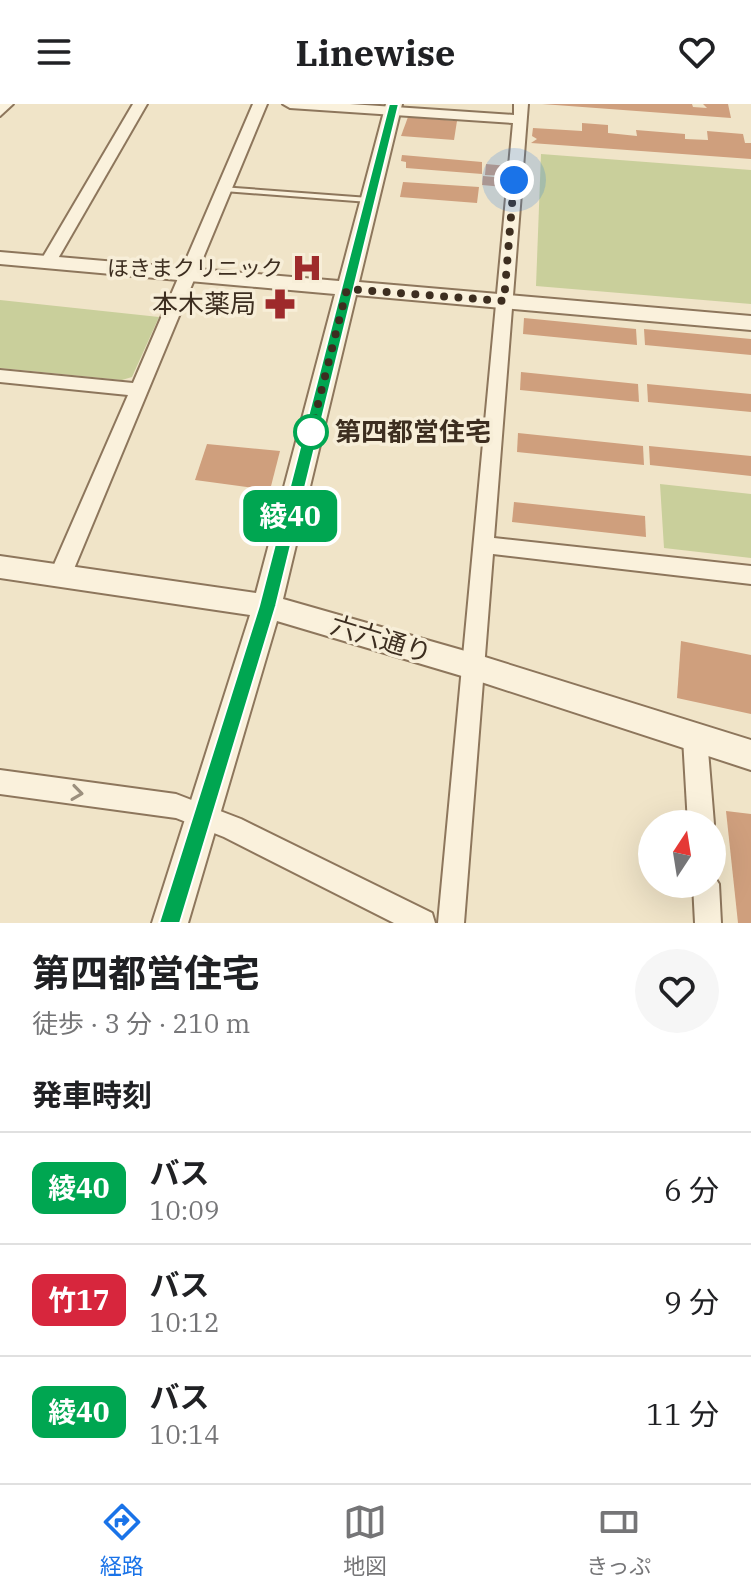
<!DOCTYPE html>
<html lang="ja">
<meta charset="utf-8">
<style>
:root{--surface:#fff;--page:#f6f6f6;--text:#202124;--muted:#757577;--line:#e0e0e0;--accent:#1a73e8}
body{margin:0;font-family:"IBM Plex Serif","Noto Sans JP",serif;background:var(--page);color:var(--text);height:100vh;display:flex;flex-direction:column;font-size:30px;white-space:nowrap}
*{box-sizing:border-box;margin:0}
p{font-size:26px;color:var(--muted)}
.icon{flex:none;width:44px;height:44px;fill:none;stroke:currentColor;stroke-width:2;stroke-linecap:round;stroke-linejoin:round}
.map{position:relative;height:819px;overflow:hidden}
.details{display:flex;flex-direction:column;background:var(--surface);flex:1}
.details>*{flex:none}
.badge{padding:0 16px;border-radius:12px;font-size:28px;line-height:52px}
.needle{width:52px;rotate:12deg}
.fabs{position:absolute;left:638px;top:706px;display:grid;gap:16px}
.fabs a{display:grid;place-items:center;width:88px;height:88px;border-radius:50%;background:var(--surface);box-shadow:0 8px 32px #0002;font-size:40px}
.you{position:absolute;width:40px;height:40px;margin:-20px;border:6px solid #fff;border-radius:50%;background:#1a73e8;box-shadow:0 0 0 12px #1a73e833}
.map>.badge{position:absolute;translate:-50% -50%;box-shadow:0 0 0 4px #fff}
h2{padding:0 32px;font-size:30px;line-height:72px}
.round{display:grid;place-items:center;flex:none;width:84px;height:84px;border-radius:42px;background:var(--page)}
.head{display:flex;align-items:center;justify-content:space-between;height:136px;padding:0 32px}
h1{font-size:38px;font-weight:700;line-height:60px}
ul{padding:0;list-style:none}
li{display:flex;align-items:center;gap:24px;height:112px;padding:0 32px;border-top:2px solid var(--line)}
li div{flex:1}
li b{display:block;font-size:30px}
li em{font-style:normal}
li .badge{min-width:88px;font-weight:700;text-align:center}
header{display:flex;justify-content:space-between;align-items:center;height:104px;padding:0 32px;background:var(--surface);font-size:36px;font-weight:700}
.dock{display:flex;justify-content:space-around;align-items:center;height:112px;border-top:2px solid var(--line);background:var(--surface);font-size:22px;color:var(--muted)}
.dock a{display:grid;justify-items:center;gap:4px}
.dock .active{color:var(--accent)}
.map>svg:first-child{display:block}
</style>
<header><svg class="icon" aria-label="menu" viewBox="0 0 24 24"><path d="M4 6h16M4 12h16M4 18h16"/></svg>Linewise<svg class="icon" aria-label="heart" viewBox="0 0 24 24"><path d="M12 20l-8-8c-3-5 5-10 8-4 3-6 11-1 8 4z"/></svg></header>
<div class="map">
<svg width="751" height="819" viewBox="0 0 751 819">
<rect width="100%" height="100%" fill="#f0e4c8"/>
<g fill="#c9cf9b">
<path d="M541,50l210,16v134l-215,-18z"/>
<path d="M0,196l159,17 -27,60 -10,3 -122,-12z"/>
<path d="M660,380l91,10v64l-87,-10z"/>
</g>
<g fill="#cf9f7d">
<path d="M542,0h150l1,3 14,1 -4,-4h25l3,14z"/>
<path d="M408,13l49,4 -3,19 -53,-4z"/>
<path d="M582,19l26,2v8l29,3 -1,-6 49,4v5l23,1 -1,-9 36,3 2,9h6v16l-220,-16 6,-4 -5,-3 1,-8 49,3z"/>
<path d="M402,51l80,7v12l-76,-6v-6l-5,-1z"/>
<path d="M486,60l22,2 -1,10 -22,-1z"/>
<path d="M483,72l22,2 -1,9 -22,-2z"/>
<path d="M403,78l76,5 -2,16 -77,-6z"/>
<path d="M524,214l112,11 1,16 -114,-11z"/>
<path d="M644,225l107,10v16l-106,-10z"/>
<path d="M521,268l117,12 1,18 -119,-12z"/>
<path d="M647,280l104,10v18l-103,-10z"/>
<path d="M518,329l125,13 1,19 -127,-13z"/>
<path d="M207,340l73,7 -10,39 -75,-10z"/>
<path d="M649,342l102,10v20l-101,-11z"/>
<path d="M514,398l131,14 1,21 -134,-15z"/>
<path d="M681,537l70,14v59l-74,-16z"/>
<path d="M726,707l25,3v109h-13z"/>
</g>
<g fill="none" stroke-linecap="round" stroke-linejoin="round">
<g stroke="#8d765c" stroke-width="4">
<path id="service" d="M221,83l148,11 4,2 -4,2 -145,-11 -4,-2z"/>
</g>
<g stroke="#8d765c" stroke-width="4">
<g id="minor">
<path d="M0,0h13l-13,12z"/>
<path d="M133,0h14l-91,158 -2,3h-12l-2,-3z"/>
<path d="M253,0h14l-196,472 -4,6 -7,3 -7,-3 -4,-6 79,-181 -128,-13v-12l133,13z"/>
<path d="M283,0h67l164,11v-11h14l-34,434 257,28v18l-258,-30 -29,369h-26l75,-800 -223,-15z"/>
<path d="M695,623l8,3 4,8 7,86 -2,4v-4h-24l-5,-86 4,-8z"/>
<path d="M0,666l176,24 65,25 191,94 3,10h-41l-170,-86 -48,-19 -176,-24z"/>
<path d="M712,769l7,11 2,39h-26l-2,-39h19z"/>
</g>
</g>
<g stroke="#8d765c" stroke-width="4">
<path id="tertiary" d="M386,0h16l-43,178 392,34v14l-395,-35 -73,304 189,54 279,87v30l-279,-91 -195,-58 -89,302h-36l98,-308 -250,-37v-22l256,37 79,-299 -335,-30v-12l339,29z"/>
</g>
<use href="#service" fill="#faf1dc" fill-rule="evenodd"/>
<use href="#minor" fill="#faf1dc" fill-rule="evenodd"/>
<use href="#tertiary" fill="#faf1dc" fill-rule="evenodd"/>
</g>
<defs><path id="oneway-chevron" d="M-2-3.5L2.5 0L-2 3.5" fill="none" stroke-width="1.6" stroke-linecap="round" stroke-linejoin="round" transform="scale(2)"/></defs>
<use stroke="#9c907e" href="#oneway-chevron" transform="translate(77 689) rotate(8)"/>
<path fill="#00a651" stroke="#fff" stroke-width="2" d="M389,0h10l-123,502 -96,317h-21l100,-317z"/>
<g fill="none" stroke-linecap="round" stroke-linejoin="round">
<path stroke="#3d2e20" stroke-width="8" stroke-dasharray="0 14.4" d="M311,328l36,-143 157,12 10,-121"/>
</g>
<defs>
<g id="hospital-bare" transform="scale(2.4)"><path d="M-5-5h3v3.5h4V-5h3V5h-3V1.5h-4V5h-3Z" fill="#9e2a2b" stroke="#f7eed8" stroke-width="2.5" paint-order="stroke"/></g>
<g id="pharmacy-bare" transform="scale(2.4)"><path d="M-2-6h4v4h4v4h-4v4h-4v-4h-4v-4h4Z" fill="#9e2a2b" stroke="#f7eed8" stroke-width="2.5" paint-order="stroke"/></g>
</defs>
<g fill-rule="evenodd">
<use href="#hospital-bare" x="307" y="164"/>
<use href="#pharmacy-bare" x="280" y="200"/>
</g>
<circle fill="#fff" stroke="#00a651" stroke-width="4" cx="311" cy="328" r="16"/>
<g text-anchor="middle" stroke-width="7" stroke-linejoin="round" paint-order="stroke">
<g font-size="22" fill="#3d2e20" stroke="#f7eed8" text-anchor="end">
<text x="283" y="172">ほきまクリニック</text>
</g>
<g font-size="26" fill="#3d2e20" stroke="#f7eed8" text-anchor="end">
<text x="256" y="209">本木薬局</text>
</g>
<g font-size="26" font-weight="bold" fill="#3d2e20" stroke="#f7eed8" text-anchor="start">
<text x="335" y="337">第四都営住宅</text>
</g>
<g font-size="26" fill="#3d2e20" stroke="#f7eed8">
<text transform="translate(381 535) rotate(17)" y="9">六六通り</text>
</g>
</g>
</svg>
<div class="fabs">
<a><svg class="needle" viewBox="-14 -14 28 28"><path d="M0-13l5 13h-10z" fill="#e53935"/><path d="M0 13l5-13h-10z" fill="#757577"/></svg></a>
</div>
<div class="you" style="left:514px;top:76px"></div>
<b class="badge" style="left:290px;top:412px;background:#00a651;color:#fff">綾40</b>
</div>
<section class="details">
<div class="head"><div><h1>第四都営住宅</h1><p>徒歩 · 3 分 · 210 m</p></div><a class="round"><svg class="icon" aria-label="heart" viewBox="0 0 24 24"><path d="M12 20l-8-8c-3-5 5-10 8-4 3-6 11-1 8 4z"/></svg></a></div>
<h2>発車時刻</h2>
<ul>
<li><span class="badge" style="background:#00a651;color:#fff">綾40</span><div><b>バス</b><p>10:09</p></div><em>6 分</em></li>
<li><span class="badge" style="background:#d7263d;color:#fff">竹17</span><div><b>バス</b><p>10:12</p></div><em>9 分</em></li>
<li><span class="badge" style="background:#00a651;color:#fff">綾40</span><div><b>バス</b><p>10:14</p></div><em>11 分</em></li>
</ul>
</section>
<nav class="dock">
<a class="active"><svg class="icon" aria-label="directions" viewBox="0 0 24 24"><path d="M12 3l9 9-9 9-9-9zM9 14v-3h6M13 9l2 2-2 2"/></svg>経路</a>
<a><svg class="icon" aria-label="map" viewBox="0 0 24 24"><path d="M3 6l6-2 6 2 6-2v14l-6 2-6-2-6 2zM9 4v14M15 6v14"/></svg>地図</a>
<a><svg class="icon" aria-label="tickets" viewBox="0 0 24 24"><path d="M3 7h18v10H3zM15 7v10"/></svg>きっぷ</a>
</nav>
